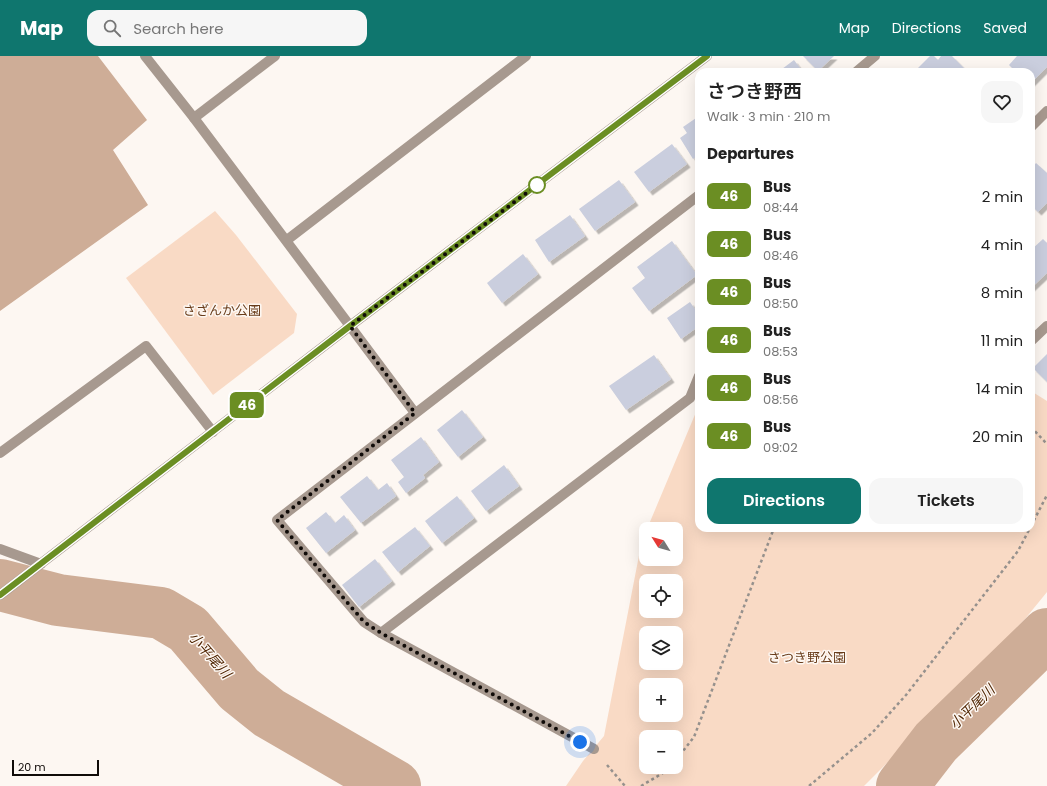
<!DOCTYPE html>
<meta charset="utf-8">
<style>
:root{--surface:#fff;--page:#f6f6f6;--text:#222;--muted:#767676;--accent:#0f766e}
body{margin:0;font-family:Poppins,"Noto Sans JP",sans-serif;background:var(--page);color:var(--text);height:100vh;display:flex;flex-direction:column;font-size:15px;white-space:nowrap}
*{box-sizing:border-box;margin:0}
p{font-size:13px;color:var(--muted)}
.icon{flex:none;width:22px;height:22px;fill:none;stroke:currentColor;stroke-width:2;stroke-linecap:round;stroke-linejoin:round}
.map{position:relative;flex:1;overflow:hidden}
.side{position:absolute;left:695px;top:12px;width:340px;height:464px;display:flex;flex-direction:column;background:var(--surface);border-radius:12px;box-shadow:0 4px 16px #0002}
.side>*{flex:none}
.badge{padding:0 8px;border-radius:6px;font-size:14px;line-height:26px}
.needle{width:26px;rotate:307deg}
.buttons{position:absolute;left:639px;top:466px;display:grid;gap:8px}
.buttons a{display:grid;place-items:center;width:44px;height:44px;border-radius:8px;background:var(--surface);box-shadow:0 4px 16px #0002;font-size:20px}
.scale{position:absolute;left:12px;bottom:10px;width:87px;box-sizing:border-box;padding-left:4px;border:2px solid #100b08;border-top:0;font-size:11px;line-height:14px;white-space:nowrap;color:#100b08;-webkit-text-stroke:3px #fdf7f2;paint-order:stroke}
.you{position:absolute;width:20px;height:20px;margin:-10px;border:3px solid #fff;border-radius:50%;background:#1a73e8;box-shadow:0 0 0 6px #1a73e833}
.map>.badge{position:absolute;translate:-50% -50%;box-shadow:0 0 0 2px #fff}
h2{padding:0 12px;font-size:15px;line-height:36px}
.round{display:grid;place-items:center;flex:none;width:42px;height:42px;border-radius:12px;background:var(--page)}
.head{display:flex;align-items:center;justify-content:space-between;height:68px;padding:0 12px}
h1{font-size:19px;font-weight:600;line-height:30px}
.action{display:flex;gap:8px;margin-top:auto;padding:8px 12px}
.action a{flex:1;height:46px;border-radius:12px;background:var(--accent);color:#fff;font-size:16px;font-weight:600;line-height:46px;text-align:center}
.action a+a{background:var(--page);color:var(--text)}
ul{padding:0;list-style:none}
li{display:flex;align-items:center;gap:12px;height:48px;padding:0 12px}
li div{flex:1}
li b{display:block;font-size:15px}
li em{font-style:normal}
li .badge{min-width:44px;font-weight:700;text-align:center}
header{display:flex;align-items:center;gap:24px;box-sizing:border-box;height:56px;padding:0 20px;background:var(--accent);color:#fff}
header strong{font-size:19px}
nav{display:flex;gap:22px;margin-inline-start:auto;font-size:14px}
.search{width:280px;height:36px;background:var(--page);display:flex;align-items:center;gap:10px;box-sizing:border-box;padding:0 14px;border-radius:12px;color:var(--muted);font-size:15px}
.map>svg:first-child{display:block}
</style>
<header>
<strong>Map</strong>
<div class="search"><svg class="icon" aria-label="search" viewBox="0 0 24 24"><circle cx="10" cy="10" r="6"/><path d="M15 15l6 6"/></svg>Search here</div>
<nav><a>Map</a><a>Directions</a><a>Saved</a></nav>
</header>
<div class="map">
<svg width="1047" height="730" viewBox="0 0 1047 730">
<defs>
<filter id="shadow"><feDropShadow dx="3.5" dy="3.5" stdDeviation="0" flood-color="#0004"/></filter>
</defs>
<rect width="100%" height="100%" fill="#fdf7f2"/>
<g fill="#f9dac5" fill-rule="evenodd">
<path d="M215,155l21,24 61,79 -3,19 -81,62 -87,-117z"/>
<path d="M1031,335l16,10v191l-22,27 -110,116 -51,51h-298l17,-25 21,-25 38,-196 4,-10v29h30v-30h-29l52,-124v123h332zM646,525h30v30h-30zM646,577h30v30h-30zM646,629h30v30h-30zM646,681h30v30h-30z"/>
</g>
<path fill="#cead97" d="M0,0h98l49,64 -34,30 35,55 -148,106z"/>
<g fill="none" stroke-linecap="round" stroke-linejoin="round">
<g stroke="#cead97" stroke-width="52">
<path d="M0,529l58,15 103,13 27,16 51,60 30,24 126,73"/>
<path d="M902,730l34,-44 111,-108"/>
</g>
</g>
<g fill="#cacede" filter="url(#shadow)">
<path d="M803,0h31l-16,15z"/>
<path d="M930,0h4l4,4 3,-4h11l12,12 -4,4h-46z"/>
<path d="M1017,0h30v11l-16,16v-11h-15l-7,-7z"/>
<path d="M794,4l9,12h-25z"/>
<path d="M699,60v39l-6,4 -13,-21 7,-5 -4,-6z"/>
<path d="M672,88l15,20 -38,28 -15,-20z"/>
<path d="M1036,107l11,10v30l-9,9 -7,-7v-36z"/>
<path d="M619,124l16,22 -40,29 -16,-22z"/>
<path d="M570,159l15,21 -36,26 -14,-22z"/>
<path d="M1043,183l4,4v30l-16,15v-38z"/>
<path d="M672,185l25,34 -48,36 -17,-23 13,-10 -8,-11z"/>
<path d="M523,198l15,20 -36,29 -15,-20z"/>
<path d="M690,246l9,13v11l-18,13 -14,-21z"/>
<path d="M1047,298v28l-14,-14z"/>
<path d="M654,299l17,24 -45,31 -17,-24z"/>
<path d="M462,354l21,27 -25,20 -21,-27z"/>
<path d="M421,381l18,25 -16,13 2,3 -19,15 -8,-11 6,-5 -13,-17z"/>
<path d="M504,409l15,21 -33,25 -15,-20z"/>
<path d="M367,420l11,14 9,-7 9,13 -35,27 -21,-26z"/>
<path d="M457,440l17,22 -32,25 -17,-22z"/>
<path d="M326,456l9,11 9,-8 11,15 -29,23 -20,-25z"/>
<path d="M415,471l15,19 -32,26 -16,-20z"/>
<path d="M375,503l17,22 -33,26 -17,-22z"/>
</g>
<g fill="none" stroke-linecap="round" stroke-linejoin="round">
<g stroke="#96918d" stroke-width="2.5" stroke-dasharray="3 3" stroke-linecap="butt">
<path d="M1031,371l16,17"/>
<path d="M1031,470l16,-31"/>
<path d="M676,704l18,-23 80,-209"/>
<path d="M607,709l18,21"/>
<path d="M641,730l27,-16 2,-3"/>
<path d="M809,730l63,-53 34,-38 112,-144 12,-23"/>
</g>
<path stroke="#a7998f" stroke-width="10" d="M0,493l41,15"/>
<g stroke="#a7998f" stroke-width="10">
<path d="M856,16l19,-16"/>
<path d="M194,62l81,-62"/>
<path d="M1031,71l16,-16"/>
<path d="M287,184l239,-184"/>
<path d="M350,270l65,87"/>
<path d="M1031,285l16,-15"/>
<path d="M0,397l146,-107 67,86"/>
<path d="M381,577l309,-235 9,-22"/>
<path d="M594,693l-213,-116 -17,-11 -87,-102 422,-325"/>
</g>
<g stroke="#a7998f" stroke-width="10">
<path d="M145,0l49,62 156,208"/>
<path d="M0,539l350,-269 357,-270"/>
</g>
</g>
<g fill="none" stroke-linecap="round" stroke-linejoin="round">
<g stroke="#fff" stroke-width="9">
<path id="line" d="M0,539l350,-269 357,-270"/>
</g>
<use href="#line" stroke="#6b8e23" stroke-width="6"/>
<path stroke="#100b08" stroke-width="4" stroke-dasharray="0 7.2" d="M537,129l-187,141 65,87 -138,107 87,102 17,11 199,109"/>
</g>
<circle fill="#fff" stroke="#6b8e23" stroke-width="2" cx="537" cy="129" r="8"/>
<g text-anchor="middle" stroke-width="3" stroke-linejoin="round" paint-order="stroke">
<g font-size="13" fill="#693c1a" stroke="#fdf7f2">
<text x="222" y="259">さざんか公園</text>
<text x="807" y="606">さつき野公園</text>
</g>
<g font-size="14" font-style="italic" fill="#4f2400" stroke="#fdf7f2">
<text transform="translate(210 599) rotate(49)" y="5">小平尾川</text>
<text transform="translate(972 651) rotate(-44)" y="5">小平尾川</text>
</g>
</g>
</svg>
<div class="buttons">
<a><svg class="needle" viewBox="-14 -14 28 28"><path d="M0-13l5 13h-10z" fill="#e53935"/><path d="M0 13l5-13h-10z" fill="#767676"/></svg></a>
<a><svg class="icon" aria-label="locate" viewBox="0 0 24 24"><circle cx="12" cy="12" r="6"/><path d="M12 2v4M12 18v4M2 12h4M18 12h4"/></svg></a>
<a><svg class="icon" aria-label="layers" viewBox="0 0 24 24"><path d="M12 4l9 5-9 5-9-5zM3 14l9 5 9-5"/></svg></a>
<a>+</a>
<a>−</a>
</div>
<div class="scale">20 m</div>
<div class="you" style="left:580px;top:686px"></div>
<b class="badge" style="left:247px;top:349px;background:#6b8e23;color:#fff">46</b>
<section class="side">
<div class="head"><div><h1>さつき野西</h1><p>Walk · 3 min · 210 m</p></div><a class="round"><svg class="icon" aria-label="heart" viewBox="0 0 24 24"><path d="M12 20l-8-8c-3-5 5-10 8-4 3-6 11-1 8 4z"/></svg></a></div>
<h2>Departures</h2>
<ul>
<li><span class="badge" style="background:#6b8e23;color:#fff">46</span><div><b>Bus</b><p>08:44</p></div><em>2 min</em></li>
<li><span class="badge" style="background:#6b8e23;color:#fff">46</span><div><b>Bus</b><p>08:46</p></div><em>4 min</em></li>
<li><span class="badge" style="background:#6b8e23;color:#fff">46</span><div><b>Bus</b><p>08:50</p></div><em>8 min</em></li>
<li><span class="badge" style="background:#6b8e23;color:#fff">46</span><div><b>Bus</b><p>08:53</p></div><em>11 min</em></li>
<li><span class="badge" style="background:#6b8e23;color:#fff">46</span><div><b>Bus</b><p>08:56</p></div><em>14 min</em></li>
<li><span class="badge" style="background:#6b8e23;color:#fff">46</span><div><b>Bus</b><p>09:02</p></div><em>20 min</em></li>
</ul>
<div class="action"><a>Directions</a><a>Tickets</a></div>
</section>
</div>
